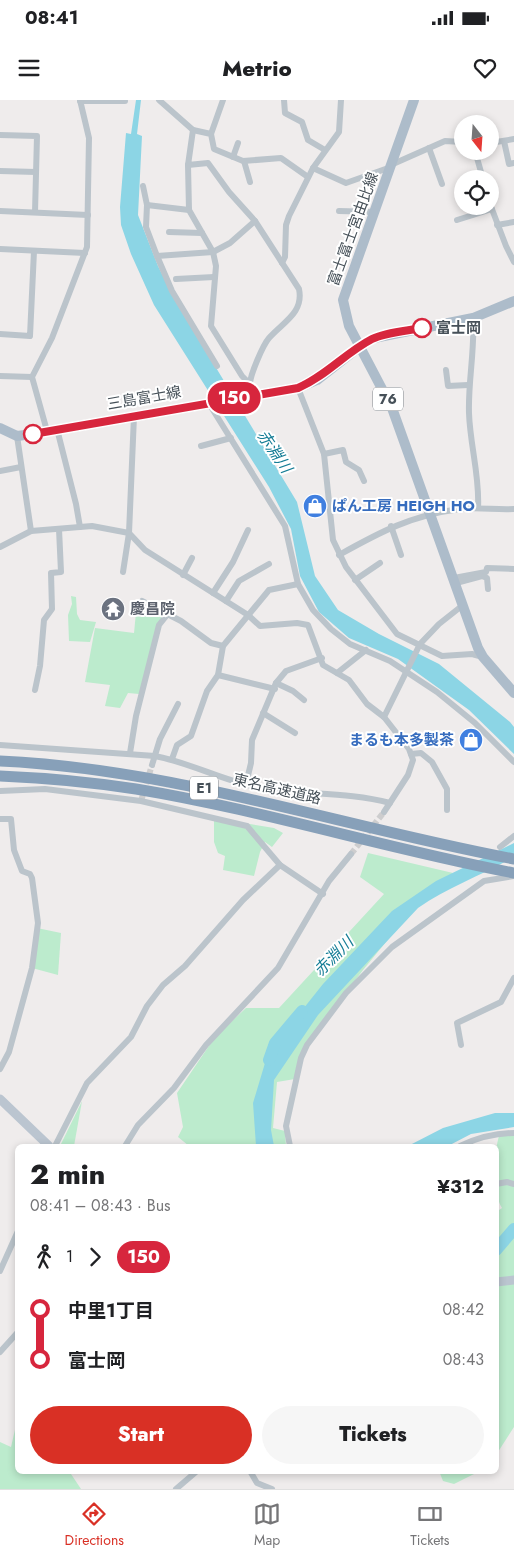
<!DOCTYPE html>
<meta charset="utf-8">
<style>
:root{--surface:#fff;--page:#f6f6f6;--text:#202124;--muted:#757577;--line:#e0e0e0;--accent:#d93025}
body{margin:0;font-family:Jost,"Noto Sans JP",sans-serif;background:var(--page);color:var(--text);height:100vh;display:flex;flex-direction:column;font-size:19px;white-space:nowrap}
*{box-sizing:border-box;margin:0}
p{font-size:16px;color:var(--muted)}
.icon{flex:none;width:28px;height:28px;fill:none;stroke:currentColor;stroke-width:2;stroke-linecap:round;stroke-linejoin:round}
.map{position:relative;flex:1;overflow:hidden}
.panel{position:absolute;left:15px;top:1044px;width:484px;height:330px;display:flex;flex-direction:column;background:var(--surface);border-radius:8px;box-shadow:0 2px 8px #0003}
.panel>*{flex:none}
.badge{padding:0 10px;border-radius:16px;font-size:18px;line-height:32px}
.needle{width:32px;rotate:163deg}
.controls{position:absolute;left:454px;top:15px;display:grid;gap:10px}
.controls a{display:grid;place-items:center;width:45px;height:45px;border-radius:50%;background:var(--surface);box-shadow:0 2px 8px #0003;font-size:25px}
.map>.badge{position:absolute;translate:-50% -50%;box-shadow:0 0 0 2px #fff}
.legs{display:flex;align-items:center;gap:8px;height:55px;padding:0 15px;font-size:16px}
.legs p{margin-inline-start:auto}
.headline{display:flex;align-items:center;justify-content:space-between;height:85px;padding:0 15px}
h1{font-size:28px;font-weight:800;line-height:38px}
.primary-button{display:flex;gap:10px;margin-top:auto;padding:10px 15px}
.primary-button a{flex:1;height:58px;border-radius:30px;background:var(--accent);color:#fff;font-size:20px;font-weight:800;line-height:58px;text-align:center}
.primary-button a+a{background:var(--page);color:var(--text)}
ul{padding:0 15px;list-style:none}
li{display:flex;align-items:center;gap:18px;height:50px;font-size:19px}
li i{display:grid;place-items:center;width:8px;height:100%;margin:0 6px;background:currentColor}
li i::after{content:'';width:12px;height:12px;margin:-6px;border:4px solid;border-radius:50%;background:var(--surface)}
li p{margin-inline-start:auto}
li:first-child i{background:linear-gradient(#0000 50%,currentColor 0)}
li:last-child i{background:linear-gradient(currentColor 50%,#0000 0)}
.status{display:flex;justify-content:space-between;align-items:center;height:35px;padding:0 25px;background:var(--surface);direction:ltr}
.status svg{height:14px;fill:currentColor}
header{display:flex;justify-content:space-between;align-items:center;height:65px;padding:0 15px;background:var(--surface);font-size:22px;font-weight:800}
.tab-bar{display:flex;justify-content:space-around;align-items:center;height:70px;border-top:1px solid var(--line);background:var(--surface);font-size:14px;color:var(--muted)}
.tab-bar a{display:grid;justify-items:center;gap:2px}
.tab-bar .current{color:var(--accent)}
.map>svg:first-child{display:block}
</style>
<div class="status"><b>08:41</b><svg viewBox="0 0 49 12"><path d="M0 12V9h3v3zM5 12V6h3v6zM10 12V3h3v9zM15 12V0h3v12zM26 1h20v11H26zM47 4h2v5h-2z"/></svg></div>
<header><svg class="icon" aria-label="menu" viewBox="0 0 24 24"><path d="M4 6h16M4 12h16M4 18h16"/></svg>Metrio<svg class="icon" aria-label="heart" viewBox="0 0 24 24"><path d="M12 20l-8-8c-3-5 5-10 8-4 3-6 11-1 8 4z"/></svg></header>
<div class="map">
<svg width="514" height="1389" viewBox="0 0 514 1389">
<rect width="100%" height="100%" fill="#efecec"/>
<g fill="#bcebcd">
<path d="M71,496l5,1 1,17 3,6 16,2 -6,20 -21,-1 -1,-26 4,-11z"/>
<path d="M137,502l27,13 -25,79 -11,-1 -8,15 -15,-2 5,-21 -25,-3 10,-54 39,5z"/>
<path d="M214,718l60,10 9,5 -11,14 -7,-5 -5,10 -6,24 -31,-6 2,-14 -7,-3 -4,-11z"/>
<path d="M368,753l85,20 -26,19 -64,78 -56,75 -12,34 -18,3 -4,46 12,3 1,15h-97l-11,-9 5,-10 -6,-34 38,-56 31,-29h33l105,-114 -24,-17z"/>
<path d="M37,828l24,5 -3,42 -26,-7z"/>
<path d="M82,1001l-8,45h-14z"/>
<path d="M514,1034v293l-18,28v-243l6,-4c-10,-15 -8,-56 -3,-72z"/>
<path d="M17,1321l1,50h51l12,18h-81v-47l11,5z"/>
<path d="M439,1371h41l-26,13 -11,-3z"/>
</g>
<g fill="#8cd5e5">
<path d="M136,0h5l-4,34 5,2 -4,79 20,51 16,32 123,204 18,74 23,34 41,24 60,30 71,58 4,5v27l-45,-44 -71,-51 -49,-21 -30,-26 -19,-36 -9,-47 -22,-42 -115,-182 -23,-51 -10,-29 -1,-18 6,-74 5,1z"/>
<path d="M514,743v14c-32,18 -66,30 -96,51l-100,107 -44,65 -3,50 3,16h-18l-3,-43 15,-50 55,-69 69,-73 44,-30z"/>
<path d="M495,1013h19v14l-43,7 -23,12h-40l35,-18z"/>
</g>
<g fill="none" stroke-linecap="round" stroke-linejoin="round">
<g stroke="#8cd5e5" stroke-width="12">
<path d="M269,960l6,-17 27,-32"/>
<path d="M496,1150l18,-21"/>
</g>
<g stroke="#cdcdce" stroke-width="6" stroke-dasharray="6 3" stroke-linecap="butt">
<path d="M141,701l11,-36"/>
<path d="M351,754l33,-42"/>
</g>
<g stroke="#bbc4cb" stroke-width="6">
<path d="M159,0l34,30 18,4 3,15 29,12 38,-3 27,19"/>
<path d="M284,0l1,13 17,9 6,18 17,10"/>
<path d="M80,1h45"/>
<path d="M193,30l-5,35 20,-2 21,29 26,29 44,68c5,24 -16,33 -30,49 -6,7 -19,37 -19,46 0,4 3,8 4,11"/>
<path d="M211,34l12,-34"/>
<path d="M0,35l37,1 -2,76"/>
<path d="M504,41l5,23 5,-1"/>
<path d="M490,43l24,-4"/>
<path d="M429,48l13,36"/>
<path d="M475,51l8,28"/>
<path d="M233,57l5,-14"/>
<path d="M244,61l6,21"/>
<path d="M393,64l52,-23 17,1"/>
<path d="M188,65l1,45 24,42 3,14 -5,60 31,50 8,8"/>
<path d="M313,68l33,15 45,-16"/>
<path d="M0,71l36,1"/>
<path d="M143,86l4,19 -1,22 11,29 15,35 45,75"/>
<path d="M490,104l16,42 8,16"/>
<path d="M147,105l42,5"/>
<path d="M0,111l88,4"/>
<path d="M339,111l36,1"/>
<path d="M457,120l35,-11"/>
<path d="M497,125l17,-3"/>
<path d="M169,132l33,1"/>
<path d="M0,149l85,4"/>
<path d="M157,156l56,-4 17,-9 25,-22"/>
<path d="M282,163l3,-6 1,-32 3,-9 24,-48 26,-36 2,-32"/>
<path d="M176,179l38,-2"/>
<path d="M473,218c2,32 -5,63 -4,95 1,32 11,64 9,95"/>
<path d="M0,234l30,2 4,-85"/>
<path d="M446,270l2,16 20,-1"/>
<path d="M0,276l32,1"/>
<path d="M298,288l26,66 9,86 13,27 51,67 45,22 30,-2 11,3"/>
<path d="M208,302l77,124 13,58 15,26 18,19 19,15 40,17 47,31 38,31 39,39"/>
<path d="M57,329l19,75 4,23"/>
<path d="M47,331l-15,-54 20,-39 35,-91 2,-109 -9,-38"/>
<path d="M17,336l14,95"/>
<path d="M201,346l30,-8"/>
<path d="M324,354l19,-4 3,12 13,8 5,11"/>
<path d="M0,371l21,-4"/>
<path d="M391,426l10,29"/>
<path d="M0,447l31,-16 61,-5 37,7 16,17 103,65 12,11 37,-3 11,2 15,40 26,15 18,24 17,13 25,32 4,11 -5,15 -24,37"/>
<path d="M339,455c41,-23 73,-40 121,-46 18,-2 36,1 54,0"/>
<path d="M123,472l6,-39 5,-117"/>
<path d="M183,475l9,-17"/>
<path d="M454,478l32,-6 1,-4 27,1"/>
<path d="M355,480l25,-17"/>
<path d="M456,483l26,-7 5,2 1,11"/>
<path d="M213,493l20,-31 15,-32"/>
<path d="M142,501l39,20 30,22 12,3"/>
<path d="M226,501l13,-20 30,-17"/>
<path d="M337,573l29,-23"/>
<path d="M218,575l57,14"/>
<path d="M276,583l17,8 11,9"/>
<path d="M35,590l5,-24 4,-46 8,-11 -1,-36 10,-1 -2,-43"/>
<path d="M263,613l32,20"/>
<path d="M384,617l36,-73 19,-20 24,-19"/>
<path d="M0,645l155,11c37,7 70,26 106,32 43,7 87,4 129,15"/>
<path d="M130,653l6,-37 23,-91 8,-10"/>
<path d="M411,654l10,-1 11,9 15,27v21"/>
<path d="M172,659l5,-14 14,-9 16,-45 11,-16 5,-29 46,-56 29,-6"/>
<path d="M152,665l8,-26 18,-35"/>
<path d="M246,684l5,-21 1,-23 24,-57 10,-12 36,-13"/>
<path d="M0,691l45,-2 96,12 106,25 33,39 43,29"/>
<path d="M0,719h11l3,31 8,21 8,3 2,4 6,45 -6,45 -23,84 -9,17"/>
<path d="M500,747l14,-11"/>
<path d="M461,945l-4,-22 44,-21 13,-24"/>
<path d="M55,1046l32,-63 44,-46 16,-31 16,-21 22,-19 58,-66 37,-35"/>
<path d="M125,1046l13,-21 36,-37 32,-43 72,-77 51,-87 22,-27"/>
<path d="M290,1046l-4,-20 15,-68 6,-13 39,-52 46,-46 92,-66 30,-5"/>
<path d="M460,1046c17,-8 35,-13 54,-13"/>
<path d="M496,1084l11,-2 7,2"/>
<path d="M496,1098v10"/>
<path d="M0,1171l18,-40"/>
<path d="M0,1252l18,-20"/>
<path d="M250,1371l7,12 15,6"/>
<path d="M176,1389l21,-18"/>
</g>
<g stroke="#bbc5d0" stroke-width="9">
<path d="M0,999l49,47"/>
<path d="M496,1182l18,-2"/>
</g>
<g stroke="#adbcca" stroke-width="10">
<path d="M414,0l-71,200 6,26 43,82 86,240 5,9 31,36"/>
<path d="M0,328l17,8 16,-2 265,-46 19,-8 42,-33 15,-9 99,-20 41,-17"/>
</g>
<g stroke="#87a0b9" stroke-width="11">
<path d="M0,661c176,8 342,66 514,98"/>
<path d="M0,676c46,2 91,6 136,13 127,21 251,60 378,84"/>
</g>
</g>
<g fill="none" stroke-linecap="round" stroke-linejoin="round">
<g stroke="#fff" stroke-width="11">
<path id="line-1" d="M33,334l265,-46c28,-12 47,-35 74,-49 14,-7 34,-8 50,-11"/>
</g>
<use href="#line-1" stroke="#d7263d" stroke-width="8"/>
</g>
<defs>
<g id="shop-disc" transform="scale(1.25)"><circle r="9.5" fill="#3f7fe0" stroke="#fff"/><path d="M-5-2.5h2.3a2.7 3.5 0 0 1 5.4 0H5L5.5 6h-11ZM-1.5-2.5h3a1.5 2.3 0 0 0-3 0Z" fill="#fff"/></g>
<g id="temple-disc" transform="scale(1.25)"><circle r="9.5" fill="#6b7280" stroke="#fff"/><path d="M0-6L5-2H3V0L6.5 2.5H4V6H1.5V3h-3V6H-4V2.5H-6.5L-3 0V-2H-5Z" fill="#fff"/></g>
</defs>
<g fill-rule="evenodd">
<use href="#shop-disc" x="315" y="406"/>
<use href="#temple-disc" x="113" y="509"/>
<use href="#shop-disc" x="471" y="640"/>
</g>
<g fill="#fff" stroke="#d7263d" stroke-width="2.5">
<circle cx="422" cy="228" r="9"/>
<circle cx="33" cy="334" r="9"/>
</g>
<g text-anchor="middle" stroke-width="4" stroke-linejoin="round" paint-order="stroke">
<g fill="#fff" stroke="#7e848a" stroke-width="1">
<rect x="373" y="287.5" width="30" height="23" rx="4"/>
<rect x="190" y="676.5" width="28" height="23" rx="4"/>
</g>
<g font-size="14" font-weight="bold" fill="#465058">
<text x="388" y="304">76</text>
<text x="204" y="693">E1</text>
</g>
<g font-size="15" fill="#465058" stroke="#fff">
<text transform="translate(353 129) rotate(-70)" y="5">富士富士宮由比線</text>
<text transform="translate(144 298) rotate(-10)" y="5">三島富士線</text>
<text transform="translate(277 689) rotate(13)" y="5">東名高速道路</text>
</g>
<g font-size="15" font-weight="bold" fill="#465058" stroke="#fff" text-anchor="start">
<text x="436" y="233">富士岡</text>
</g>
<g font-size="15" font-weight="bold" fill="#366cbe" stroke="#fff" text-anchor="start">
<text x="332" y="411">ぱん工房 HEIGH HO</text>
<text x="454" y="645" text-anchor="end">まるも本多製茶</text>
</g>
<g font-size="15" font-weight="bold" fill="#5b616d" stroke="#fff" text-anchor="start">
<text x="130" y="514">慶昌院</text>
</g>
<g font-size="16" font-style="italic" fill="#157d96" stroke="#fff">
<text transform="translate(275 351) rotate(56)" y="6">赤淵川</text>
<text transform="translate(333 856) rotate(-45)" y="6">赤淵川</text>
</g>
</g>
</svg>
<div class="controls">
<a><svg class="needle" viewBox="-14 -14 28 28"><path d="M0-13l5 13h-10z" fill="#e53935"/><path d="M0 13l5-13h-10z" fill="#757577"/></svg></a>
<a><svg class="icon" aria-label="locate" viewBox="0 0 24 24"><circle cx="12" cy="12" r="6"/><path d="M12 2v4M12 18v4M2 12h4M18 12h4"/></svg></a>
</div>
<b class="badge" style="left:234px;top:298px;background:#d7263d;color:#fff">150</b>
<section class="panel">
<div class="headline"><div><h1>2 min</h1><p>08:41 – 08:43 · Bus</p></div><b>¥312</b></div>
<div class="legs"><svg class="icon" aria-label="walk" viewBox="0 0 24 24"><circle cx="13" cy="4" r="2"/><path d="M13 8l-2 6 4 7M11 14l-3 7M7 12l3-4h3l4 4"/></svg>1<svg class="icon" aria-label="forward" viewBox="0 0 24 24"><path d="M9 5l7 7-7 7"/></svg><b class="badge" style="background:#d7263d;color:#fff">150</b></div>
<ul>
<li><i style="color:#d7263d"></i><b>中里1丁目</b><p>08:42</p></li>
<li><i style="color:#d7263d"></i><b>富士岡</b><p>08:43</p></li>
</ul>
<div class="primary-button"><a>Start</a><a>Tickets</a></div>
</section>
</div>
<nav class="tab-bar">
<a class="current"><svg class="icon" aria-label="directions" viewBox="0 0 24 24"><path d="M12 3l9 9-9 9-9-9zM9 14v-3h6M13 9l2 2-2 2"/></svg>Directions</a>
<a><svg class="icon" aria-label="map" viewBox="0 0 24 24"><path d="M3 6l6-2 6 2 6-2v14l-6 2-6-2-6 2zM9 4v14M15 6v14"/></svg>Map</a>
<a><svg class="icon" aria-label="tickets" viewBox="0 0 24 24"><path d="M3 7h18v10H3zM15 7v10"/></svg>Tickets</a>
</nav>
